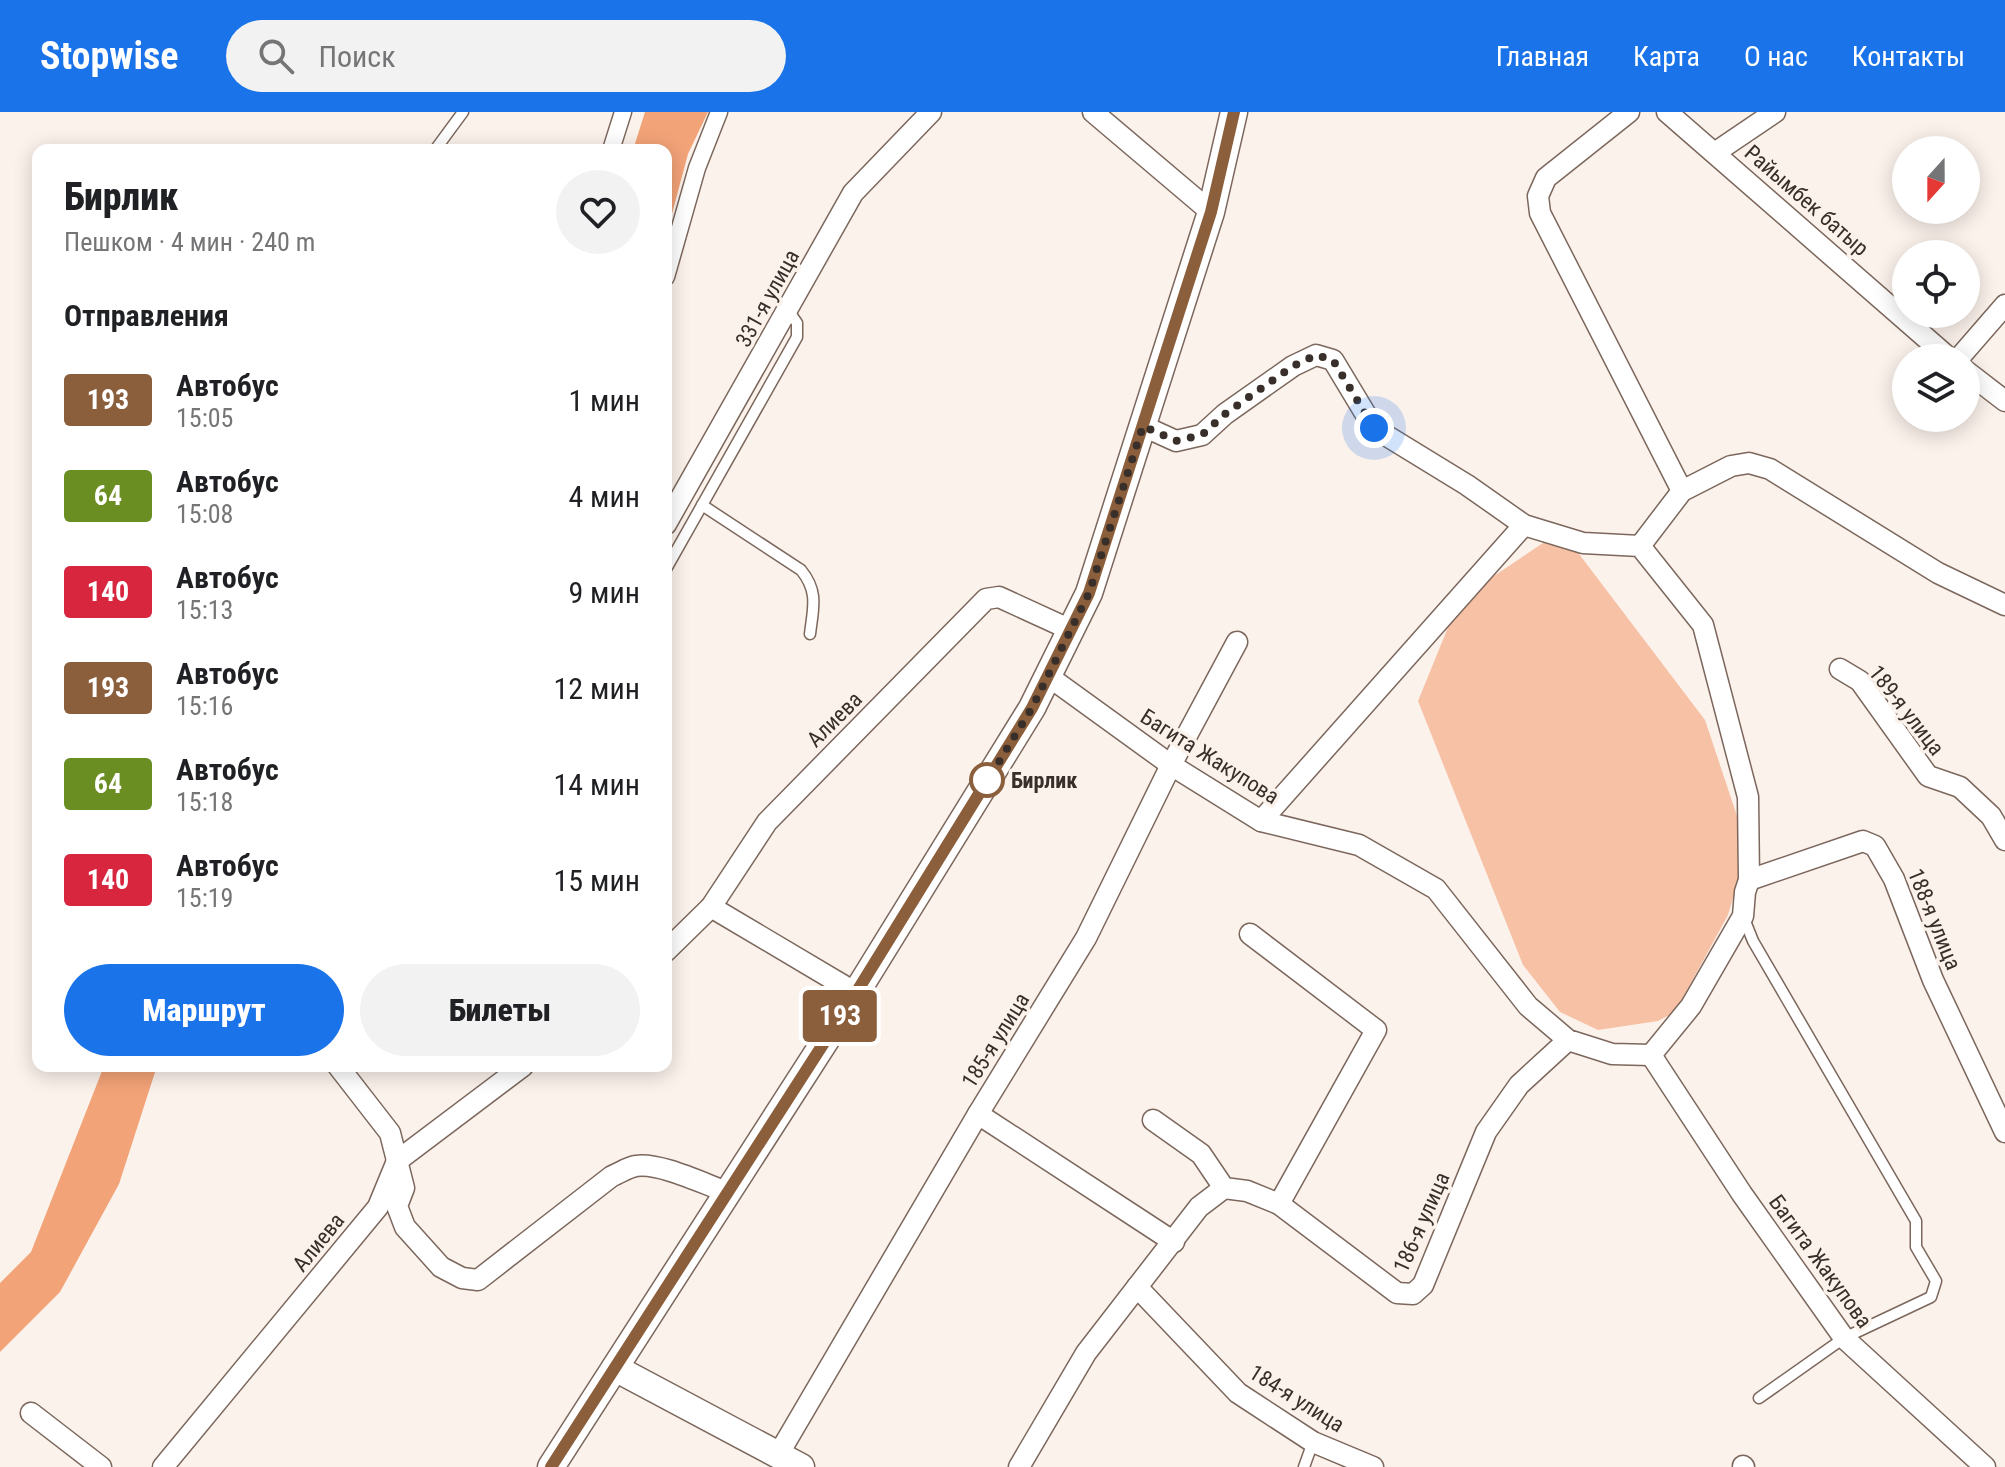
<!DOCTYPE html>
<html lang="ru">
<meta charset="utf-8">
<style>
:root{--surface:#fff;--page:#f2f2f2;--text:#202124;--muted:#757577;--accent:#1a73e8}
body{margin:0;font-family:"Roboto Condensed",sans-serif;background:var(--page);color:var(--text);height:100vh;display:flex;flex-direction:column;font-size:30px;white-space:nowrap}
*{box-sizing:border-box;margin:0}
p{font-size:26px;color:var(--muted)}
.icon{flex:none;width:44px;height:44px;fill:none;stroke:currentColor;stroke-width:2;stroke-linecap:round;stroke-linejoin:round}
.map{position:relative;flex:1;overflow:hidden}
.details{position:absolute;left:32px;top:32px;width:640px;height:928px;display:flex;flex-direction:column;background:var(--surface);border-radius:16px;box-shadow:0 4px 20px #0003}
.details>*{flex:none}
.badge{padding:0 16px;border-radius:6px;font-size:28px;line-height:52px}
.needle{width:52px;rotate:201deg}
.buttons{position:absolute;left:1892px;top:24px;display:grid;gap:16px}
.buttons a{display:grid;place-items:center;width:88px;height:88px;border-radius:50%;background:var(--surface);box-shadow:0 4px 20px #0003;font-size:40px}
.you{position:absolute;width:40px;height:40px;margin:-20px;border:6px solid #fff;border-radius:50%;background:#1a73e8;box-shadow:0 0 0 12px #1a73e833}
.map>.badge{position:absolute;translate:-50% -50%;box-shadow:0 0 0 4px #fff}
h2{padding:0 32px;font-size:30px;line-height:72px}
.round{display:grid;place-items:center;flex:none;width:84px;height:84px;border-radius:42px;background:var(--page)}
.headline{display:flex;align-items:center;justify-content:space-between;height:136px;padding:0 32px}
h1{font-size:38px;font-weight:800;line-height:60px}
.action{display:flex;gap:16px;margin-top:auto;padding:16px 32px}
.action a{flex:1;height:92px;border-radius:48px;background:var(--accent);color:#fff;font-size:32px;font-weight:800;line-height:92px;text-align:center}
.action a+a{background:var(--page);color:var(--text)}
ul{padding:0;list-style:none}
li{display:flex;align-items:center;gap:24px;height:96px;padding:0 32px}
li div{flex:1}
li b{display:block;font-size:30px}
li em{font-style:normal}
li .badge{min-width:88px;font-weight:700;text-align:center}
header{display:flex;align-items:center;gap:48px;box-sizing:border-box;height:112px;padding:0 40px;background:var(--accent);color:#fff}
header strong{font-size:38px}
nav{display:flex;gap:44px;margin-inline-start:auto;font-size:28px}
.search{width:560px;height:72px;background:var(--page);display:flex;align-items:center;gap:20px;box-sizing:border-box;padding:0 28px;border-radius:44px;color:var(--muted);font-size:30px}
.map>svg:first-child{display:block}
</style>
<header>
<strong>Stopwise</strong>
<div class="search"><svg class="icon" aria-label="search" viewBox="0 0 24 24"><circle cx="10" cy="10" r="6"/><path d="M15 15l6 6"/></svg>Поиск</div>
<nav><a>Главная</a><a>Карта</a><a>О нас</a><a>Контакты</a></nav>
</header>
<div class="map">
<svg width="2005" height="1355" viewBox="0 0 2005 1355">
<rect width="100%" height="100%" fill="#fcf2ec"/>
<path fill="#f6c1a5" d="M1546,429l30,9 129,170 32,96 3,58 -12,41 -53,97 -17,9 -60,9 -38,-18 -37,-47 -105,-264 31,-76 39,-45z"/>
<g fill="#f3a378">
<path d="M645,0h63l-20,42 -22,82v-86h-33z"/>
<path d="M104,954h53l-38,118 -59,108 -60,60v-69l31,-31z"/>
</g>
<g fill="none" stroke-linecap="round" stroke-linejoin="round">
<g stroke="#7c675c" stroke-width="13">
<g id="service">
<path d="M435,38l28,-38"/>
<path d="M702,393l99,65c18,22 12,38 9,64"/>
<path d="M666,457l131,-232v-14l-9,-13"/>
<path d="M1743,804l10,25 163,280v26l20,34 -5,16 -87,41 -85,60"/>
<path d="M1304,1355l9,-25"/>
</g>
</g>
<g stroke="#7c675c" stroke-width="19">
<g id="pedestrian">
<path d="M611,38l12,-38"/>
<path d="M666,165l31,-109 22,-56"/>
</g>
</g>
<g stroke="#7c675c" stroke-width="23">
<g id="minor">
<path d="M1093,0l118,100"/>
<path d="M1629,0l-83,66 -8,18 2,17 142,278"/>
<path d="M1667,0l282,246"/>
<path d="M1716,40l59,-40"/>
<path d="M1959,246l46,-53"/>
<path d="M1966,259l39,30"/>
<path d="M666,412l187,-331 78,-81"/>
<path d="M1640,434l42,-55 49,-25 18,-3 21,6 168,104 67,32"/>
<path d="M1840,557l20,12 68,95 32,11 31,29 14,24"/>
<path d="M1048,564l123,89 90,56 98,24 77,44 92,117 40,34 44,14 39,1 40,-49 52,-90 2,-24 4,-12 -1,-83 -45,-172 -63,-79 -57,-3 -59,-18 -57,-40 -93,-57 -41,-68 -17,-5 -23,11 -68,48 -23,21 -26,6 -33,-15"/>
<path d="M1261,709l263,-296"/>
<path d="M1749,768l114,-39 12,5 19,33 39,101 72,152"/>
<path d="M711,795l145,86"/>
<path d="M1250,822l126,96 -97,174"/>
<path d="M666,839l45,-44 56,-85 219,-223 13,-2 72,33"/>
<path d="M1651,943l91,139 102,144 141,129"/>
<path d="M338,954l52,67 14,55 -7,18 8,21 36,40 21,11 16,2 134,-104c8,-3 16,-9 24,-10 23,-4 68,18 91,26"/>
<path d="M978,1002l196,128"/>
<path d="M1153,1008l48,34 23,34 23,3 32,13 118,89 16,1 10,-9 63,-153 33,-47 49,-45"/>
<path d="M1137,1175l101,106 75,49 60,25"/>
<path d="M31,1301l70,54"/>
<path d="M778,1343l200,-341 108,-176 85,-173 66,-123"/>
<path d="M1743,1354l1,1"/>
<path d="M163,1355l215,-260 19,-46 126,-95"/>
<path d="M1019,1355l67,-114 113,-146 25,-19"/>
</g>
</g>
<g stroke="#7c675c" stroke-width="29">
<g id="tertiary">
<path d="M615,1256l186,99"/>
<path d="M551,1355l305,-474 176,-285 57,-115 122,-381 23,-100"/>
</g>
</g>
<use href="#service" stroke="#fff" stroke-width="10"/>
<use href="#pedestrian" stroke="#fff" stroke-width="16"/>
<use href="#minor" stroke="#fff" stroke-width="20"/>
<use href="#tertiary" stroke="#fff" stroke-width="26"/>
</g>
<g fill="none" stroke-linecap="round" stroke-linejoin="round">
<g stroke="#fff" stroke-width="18">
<path id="line" d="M551,1355l305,-474 176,-285 57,-115 122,-381 23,-100"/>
</g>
<use href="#line" stroke="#8b5e3c" stroke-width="12"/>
<path stroke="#382f2a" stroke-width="8" stroke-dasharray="0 14.4" d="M987,668l-1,3 46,-75 57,-115 54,-167 33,15 26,-6 23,-21 68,-48 23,-11 17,5 41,68"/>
</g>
<circle fill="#fff" stroke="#8b5e3c" stroke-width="4" cx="987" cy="668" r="16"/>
<g text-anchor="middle" stroke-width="7" stroke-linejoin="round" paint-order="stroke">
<g font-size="22" fill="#382f2a" stroke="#fcf2ec">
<text transform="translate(1807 88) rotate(41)" y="8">Райымбек батыр</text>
<text transform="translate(767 186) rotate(-61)" y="8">331-я улица</text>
<text transform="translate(1907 598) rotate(52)" y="8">189-я улица</text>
<text transform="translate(834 607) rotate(-45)" y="8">Алиева</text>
<text transform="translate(1210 644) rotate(32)" y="8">Багита Жакупова</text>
<text transform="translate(1935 807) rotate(68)" y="8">188-я улица</text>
<text transform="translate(995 928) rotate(-58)" y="8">185-я улица</text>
<text transform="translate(1421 1110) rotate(-66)" y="8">186-я улица</text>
<text transform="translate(318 1130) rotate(-51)" y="8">Алиева</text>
<text transform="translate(1821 1149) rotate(54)" y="8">Багита Жакупова</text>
<text transform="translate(1297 1286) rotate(32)" y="8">184-я улица</text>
</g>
<g font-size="22" font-weight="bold" fill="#382f2a" stroke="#fcf2ec" text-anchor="start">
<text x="1011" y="676">Бирлик</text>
</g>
</g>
</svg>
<div class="buttons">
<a><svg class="needle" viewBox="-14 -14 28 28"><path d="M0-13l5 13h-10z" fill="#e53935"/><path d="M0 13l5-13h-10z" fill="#757577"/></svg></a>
<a><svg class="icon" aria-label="locate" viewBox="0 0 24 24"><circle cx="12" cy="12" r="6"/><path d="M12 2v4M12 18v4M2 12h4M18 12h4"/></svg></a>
<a><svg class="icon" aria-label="layers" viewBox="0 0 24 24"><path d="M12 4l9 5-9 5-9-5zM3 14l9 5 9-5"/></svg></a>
</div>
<div class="you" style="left:1374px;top:316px"></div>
<b class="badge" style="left:840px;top:904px;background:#8b5e3c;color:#fff">193</b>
<section class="details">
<div class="headline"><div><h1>Бирлик</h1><p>Пешком · 4 мин · 240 m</p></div><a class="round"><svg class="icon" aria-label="heart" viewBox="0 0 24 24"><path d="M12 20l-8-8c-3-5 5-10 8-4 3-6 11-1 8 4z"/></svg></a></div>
<h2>Отправления</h2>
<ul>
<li><span class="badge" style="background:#8b5e3c;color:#fff">193</span><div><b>Автобус</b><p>15:05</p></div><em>1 мин</em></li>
<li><span class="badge" style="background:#6b8e23;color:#fff">64</span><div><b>Автобус</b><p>15:08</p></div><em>4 мин</em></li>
<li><span class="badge" style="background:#d7263d;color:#fff">140</span><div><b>Автобус</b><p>15:13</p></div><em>9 мин</em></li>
<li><span class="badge" style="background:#8b5e3c;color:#fff">193</span><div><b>Автобус</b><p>15:16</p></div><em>12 мин</em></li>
<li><span class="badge" style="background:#6b8e23;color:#fff">64</span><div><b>Автобус</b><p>15:18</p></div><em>14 мин</em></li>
<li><span class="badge" style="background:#d7263d;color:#fff">140</span><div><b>Автобус</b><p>15:19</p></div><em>15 мин</em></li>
</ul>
<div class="action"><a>Маршрут</a><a>Билеты</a></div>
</section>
</div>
